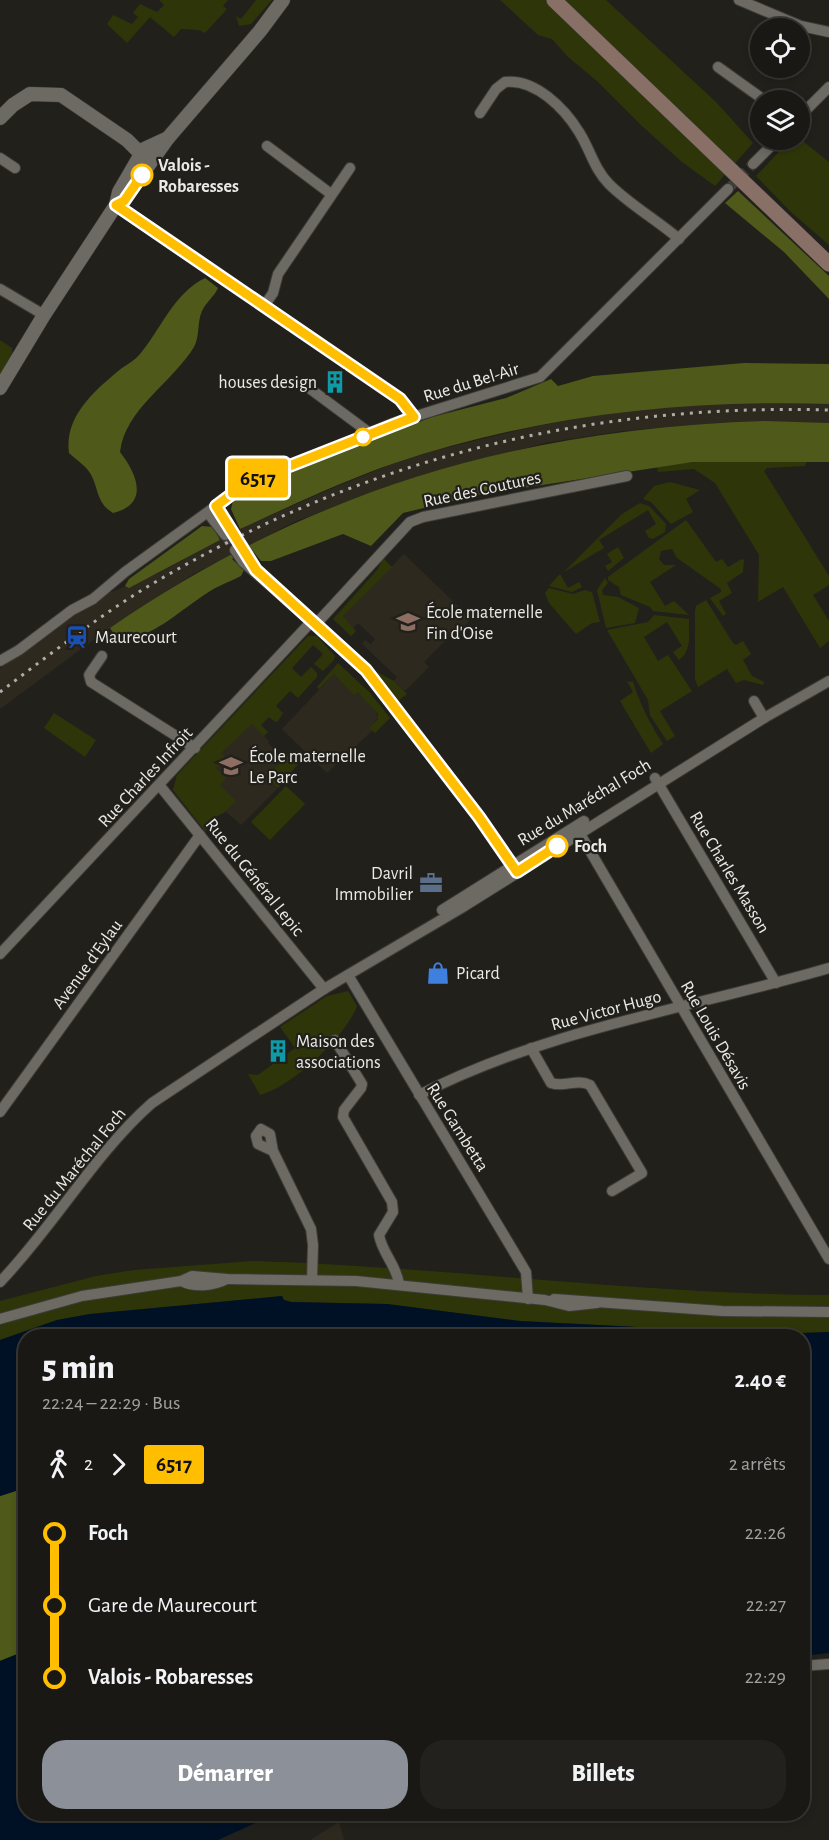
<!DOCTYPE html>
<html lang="fr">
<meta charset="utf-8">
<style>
:root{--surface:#1a1814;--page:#23211d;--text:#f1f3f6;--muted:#9fa0a0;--line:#383734;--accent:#8c9099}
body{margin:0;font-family:"Alegreya Sans",sans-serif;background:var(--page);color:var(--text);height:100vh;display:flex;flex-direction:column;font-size:22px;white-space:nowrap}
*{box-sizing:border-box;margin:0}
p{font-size:20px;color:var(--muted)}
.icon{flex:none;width:33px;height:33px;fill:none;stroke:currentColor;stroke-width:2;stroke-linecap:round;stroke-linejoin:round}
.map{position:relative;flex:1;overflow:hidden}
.side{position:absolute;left:18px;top:1329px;width:792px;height:492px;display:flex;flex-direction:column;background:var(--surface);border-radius:24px;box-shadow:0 3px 9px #0003,0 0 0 2px var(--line)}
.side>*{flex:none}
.badge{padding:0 12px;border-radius:4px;font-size:21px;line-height:39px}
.fabs{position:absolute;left:750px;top:18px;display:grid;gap:12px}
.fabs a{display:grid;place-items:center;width:60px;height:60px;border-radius:50%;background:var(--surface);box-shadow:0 3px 9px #0003,0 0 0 2px var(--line);font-size:30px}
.map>.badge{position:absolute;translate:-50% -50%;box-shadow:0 0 0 3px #fff}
.legs{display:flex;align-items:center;gap:9px;height:66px;padding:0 24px;font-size:20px}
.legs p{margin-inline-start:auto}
.overview{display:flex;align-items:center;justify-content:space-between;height:102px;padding:0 24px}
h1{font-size:33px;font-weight:800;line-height:45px}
.primary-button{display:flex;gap:12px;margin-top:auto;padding:12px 24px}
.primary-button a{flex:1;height:69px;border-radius:24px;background:var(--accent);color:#fff;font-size:24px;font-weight:800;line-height:69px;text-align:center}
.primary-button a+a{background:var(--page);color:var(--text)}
ul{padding:0 24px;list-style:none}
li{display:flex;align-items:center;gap:21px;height:72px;font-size:22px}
li i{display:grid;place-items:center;width:9px;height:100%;margin:0 8px;background:currentColor}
li i::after{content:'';width:15px;height:15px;margin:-8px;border:4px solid;border-radius:50%;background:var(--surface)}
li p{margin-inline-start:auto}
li:first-child i{background:linear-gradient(#0000 50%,currentColor 0)}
li:last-child i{background:linear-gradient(currentColor 50%,#0000 0)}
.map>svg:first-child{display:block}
</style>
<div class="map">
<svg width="829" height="1840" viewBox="0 0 829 1840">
<rect width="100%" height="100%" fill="#22201b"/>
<g fill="#2d291f">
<path d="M739,402l90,2v19l-100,-1 -107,9 -78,12 -153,43 -95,35 -104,54 -85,55 -107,79v-40l48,-38 58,-37 51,-20 83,-45 88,-39 64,-26 41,-13 99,-24 75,-14 80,-9z"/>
<path d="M404,554l61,59 -1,2 6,5 -9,10 -3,-2 -34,34 5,5 -24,24 -11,-10 3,-4 -35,-33 3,-4 6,4 4,-5 -17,-16 -5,5 -10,-12z"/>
<path d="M334,674l20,20 4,-3 17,18 3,9 -9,10 3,3 -45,42 -45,-44z"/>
<path d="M241,707l27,25 -4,4 5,5 -1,2 17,15 -19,19 12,11 -37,37 -17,-15 -18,13 3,4 -4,4 -32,-41 4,-15z"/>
<path d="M339,1822l5,18h-34z"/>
</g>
<g fill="#2e3609">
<path d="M159,0h69l-5,6 4,3 -22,24 -6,-3 -18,-1 -7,8 -24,-20 -23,26 -20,-19 6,-9 19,9 6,-7 -5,-4 7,-9 17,8 7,-7z"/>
<path d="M256,0h16l-21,24 -12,2 -3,-10 5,3z"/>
<path d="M500,0h106l111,103 36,40 -38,43 -33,-24 -40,-36 -45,-45 -29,-24 -16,-18 -14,-4z"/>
<path d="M800,139l29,23v83l-38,-33 -35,-36 34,-36z"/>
<path d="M0,340l12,8v10l-12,18z"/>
<path d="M768,460l39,1 -2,5 -38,2 -3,3 65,105v9l-16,10 16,26v20l-9,7 -37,-61 -25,15 1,-47 -44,-72 -21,-14 -36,3 -1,-5 36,-5z"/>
<path d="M670,482l30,8 -14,9 7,13 -22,12 -20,-22 -8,-3 11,-13z"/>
<path d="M640,503l9,3 17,18 -1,8 -12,7 -4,-1 -4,-7 11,-7 -8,-14 -49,30 5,8 -40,24 58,-58z"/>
<path d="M686,520l30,42 6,-3 6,8 14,-8 2,1 -1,12 -16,11 5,10 -13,8 7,13 -3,2 -13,-18 11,-6v-3l-44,-31 -5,-9 -11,2 -2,8 5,6h12l-26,17 15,24 9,-5 15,14 -36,-4 -3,-4 -29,-12 -2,-8 -11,-7v-3z"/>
<path d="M618,547l6,11 -16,13 -3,-5 7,-4 -5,-8z"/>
<path d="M383,558l9,9 -49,49 13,15 -5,5 -18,-17 45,-50z"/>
<path d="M560,574l8,14 11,-6 3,5 -10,5 -23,-6z"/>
<path d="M605,578l3,5 -6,7 1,5 15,2 21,11 -4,15 -29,5 -9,-38z"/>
<path d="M549,588l24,6 12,-4 7,2 8,30 -8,1 -16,11 -27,-31 -4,-10z"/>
<path d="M706,600l27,43 3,2 7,-4 8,13 -8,6 9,16 12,6 -1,3 -19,-5 -8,3 -9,-14 -29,18 -3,-8v-68l1,-5z"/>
<path d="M654,615l35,4c0,15 3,32 -10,41l-6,-8 9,-6 -15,-24 -23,15 14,24 10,-6 24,36 -32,20 15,25 -8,5 -17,-26 -2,-15 -41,-70 41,-8z"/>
<path d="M308,636h9l18,20 -1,4 -11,11 -9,-7 9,-10 -10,-9 -21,23 9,9 10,-10 6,6v4l-19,21 -8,-7 -14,15 7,7 -5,8 -3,1 -6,-5 -8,8 7,7 -4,4 -12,-12 -31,29 17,18 -3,4 -12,-13 -7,6 10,10 -6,7 16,16 -11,11 -17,9 -2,2 3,4 -4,4 -32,-41 4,-15z"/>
<path d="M338,663l32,30 20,25 -15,15 -6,-5 9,-9v-5l-20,-22 -4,3 -20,-21 -15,15 -2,-2z"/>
<path d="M377,672l17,9 13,13 -9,7z"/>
<path d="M627,681l6,1c7,22 17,42 30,62l-12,9 -31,-52 13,-9z"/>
<path d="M54,713l42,27 -11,17 -41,-29z"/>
<path d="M289,754l10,9 -21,25 -12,-11z"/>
<path d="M286,786l19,18 -35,36 -19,-18z"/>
<path d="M348,991l9,15c-11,30 -65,81 -97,89l-12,-21 10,1 37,-27 -15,-21 47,-31z"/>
<path d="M253,1261c193,6 383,33 576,34v37l-54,2 -255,-13 -133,-17 -96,-2 -7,-2 -2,-4 -192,18 -33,6 -57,20v-39l96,-25 38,-6z"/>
</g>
<g fill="#4e591a">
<path d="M738,191l91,85v23l-45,-47 -59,-49z"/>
<path d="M205,278l13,10c-4,9 -12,14 -16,23 -5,11 -2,25 -8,36 -22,36 -69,62 -74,105 17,22 30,52 -7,61 -17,-10 -14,-25 -23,-40 -5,-8 -15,-14 -21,-20 -5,-37 26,-63 53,-85 6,-4 13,-8 18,-14 21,-25 34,-61 65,-76z"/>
<path d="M744,363l85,1v40c-147,-5 -294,12 -434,59 -53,18 -104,43 -155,66l-9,-20 2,-8 14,-8 75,-34 110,-42 74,-19 45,-19 7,7 35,-10z"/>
<path d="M765,421l64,2v39h-136l-216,33 -74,18 -32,33 -28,-12 -72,27h-10l-10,-12 -19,10 12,11 -3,6c-12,6 -26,11 -37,19 -31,21 -47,39 -85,47l-9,-14c200,-138 413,-200 655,-207z"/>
<path d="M202,526l11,1 7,13 -91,48 -4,-2 4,-7z"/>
<path d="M25,1488v163l-25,10v-165z"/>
</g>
<g fill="#001126">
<path d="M282,1296l2,4 7,2 96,2 133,17 255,13 54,-2v321l-26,3 -1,-320h-776l-1,152 -25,8v-156l57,-20 33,-6z"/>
<path d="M25,1651l1,163h249l-57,26h-218v-179z"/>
</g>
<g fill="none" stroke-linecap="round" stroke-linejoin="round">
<g stroke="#403e39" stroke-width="10" stroke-dasharray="10 5" stroke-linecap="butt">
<path d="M728,189l25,-25"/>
<path d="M233,531l10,15"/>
<path d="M225,535l10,15"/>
</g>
<g stroke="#3d3b37" stroke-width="12">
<g id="minor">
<path d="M739,0l62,26 28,6"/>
<path d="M718,67l46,33"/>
<path d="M480,113l16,-24 9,-7c30,-4 60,27 74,50 11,17 15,37 30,52 21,21 48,36 70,55"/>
<path d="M800,116l29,-29"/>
<path d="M267,146l64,48"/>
<path d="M0,158l15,10"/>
<path d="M753,164l24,-24"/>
<path d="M116,205l284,194 14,18"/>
<path d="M0,289l44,26"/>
<path d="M264,306l9,-13 5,-19 72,-106"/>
<path d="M309,388l62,46"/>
<path d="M217,506l16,25"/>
<path d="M208,513l17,22"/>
<path d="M243,546l12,22"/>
<path d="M235,550l8,12 117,101 119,154 37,54"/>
<path d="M316,624l94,-102 13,-5 204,-41"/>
<path d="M102,656l-13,19 2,7 104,66"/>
<path d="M0,661l19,-11 53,-40 21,-11 32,-27 120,-87 146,-61 149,-47 188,-188"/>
<path d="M754,701l10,17"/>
<path d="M655,778l121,205"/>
<path d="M160,786l164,203"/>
<path d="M576,827l253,432"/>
<path d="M442,910l142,-89"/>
<path d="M0,954l312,-333"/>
<path d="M348,975l178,297 2,27"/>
<path d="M335,1040l27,44 -1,4 -17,22 -1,7 49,85 1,10 -14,23c3,18 18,31 20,49"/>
<path d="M531,1048l20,35c14,5 25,-5 39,2l52,88 -30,18"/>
<path d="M419,1095c128,-66 273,-87 410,-127"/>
<path d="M0,1112l200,-277"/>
<path d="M273,1151l-15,-7 -2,-8 5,-7 9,5 3,17 38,78 2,16 -1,35"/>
<path d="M181,1281c14,7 32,5 46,-2"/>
<path d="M0,1282c54,-56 95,-129 152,-179l172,-114 139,-82 301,-189 65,-37"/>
<path d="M554,1299l168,12 107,1"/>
<path d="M0,1319l82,-23 99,-15 11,-5 35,3 129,2 189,19 24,6 28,-3"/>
<path d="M802,1666l27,-2"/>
</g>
</g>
<g stroke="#3d3b37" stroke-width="15">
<g id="tertiary">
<path d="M0,118l13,-13 17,-11 31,1 66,45 19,19"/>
<path d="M123,201l45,-63 92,-107 23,-31"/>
<path d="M0,388l44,-73 72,-110 3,-13 25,-43 24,-11"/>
</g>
</g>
<g stroke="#3d3b37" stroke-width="16">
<path id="secondary" d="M554,0l275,264"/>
</g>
<use href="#minor" stroke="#6c6a63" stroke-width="10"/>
<use href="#tertiary" stroke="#6c6a63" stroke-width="14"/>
<use href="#secondary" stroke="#897066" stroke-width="15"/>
<path stroke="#afada9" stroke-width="3" stroke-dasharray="3 6" stroke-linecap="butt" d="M0,692c48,-36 96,-74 147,-105 210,-126 437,-184 682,-177"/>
</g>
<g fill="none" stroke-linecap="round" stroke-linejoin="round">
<g stroke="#fff" stroke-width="14">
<path id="line-1" d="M142,175l-18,26 -8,4 284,194 14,18 -150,59 -24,12 -24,18 40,64 110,100 113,147 38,55 40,-26"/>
</g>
<use href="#line-1" stroke="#ffbe00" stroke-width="9"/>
</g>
<defs>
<g id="building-bare" transform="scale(1.8)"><path d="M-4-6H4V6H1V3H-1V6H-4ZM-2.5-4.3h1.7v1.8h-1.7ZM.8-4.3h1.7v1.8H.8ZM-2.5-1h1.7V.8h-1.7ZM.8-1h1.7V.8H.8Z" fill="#0f9aa8" stroke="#22201b" stroke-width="2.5" paint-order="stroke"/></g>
<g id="school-bare" transform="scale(1.8)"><path d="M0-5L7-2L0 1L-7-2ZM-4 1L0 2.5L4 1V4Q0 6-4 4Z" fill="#8d6e63" stroke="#22201b" stroke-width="2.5" paint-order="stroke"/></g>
<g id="station-bare" transform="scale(1.8)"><path d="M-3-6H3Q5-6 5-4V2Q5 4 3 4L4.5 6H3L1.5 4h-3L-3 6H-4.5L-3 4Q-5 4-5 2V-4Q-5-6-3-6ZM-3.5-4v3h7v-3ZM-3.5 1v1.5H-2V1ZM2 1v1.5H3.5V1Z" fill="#1a4fb4" stroke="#22201b" stroke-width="2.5" paint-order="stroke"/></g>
<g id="office-bare" transform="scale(1.8)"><path d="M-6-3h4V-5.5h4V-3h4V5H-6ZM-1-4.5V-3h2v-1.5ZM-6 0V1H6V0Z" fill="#5c6f8a" stroke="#22201b" stroke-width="2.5" paint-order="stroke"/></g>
<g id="shop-bare" transform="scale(1.8)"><path d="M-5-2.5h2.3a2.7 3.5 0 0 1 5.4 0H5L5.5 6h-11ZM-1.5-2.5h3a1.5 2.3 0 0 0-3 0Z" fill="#3f7fe0" stroke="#22201b" stroke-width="2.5" paint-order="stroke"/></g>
</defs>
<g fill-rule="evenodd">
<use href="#building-bare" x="335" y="382"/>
<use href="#school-bare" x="408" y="622"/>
<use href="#station-bare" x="77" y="637"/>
<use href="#school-bare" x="231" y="766"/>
<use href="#office-bare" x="431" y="883"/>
<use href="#shop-bare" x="438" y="973"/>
<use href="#building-bare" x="278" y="1051"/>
</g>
<g fill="#fff" stroke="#ffbe00" stroke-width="3">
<circle cx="142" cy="175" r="10"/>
<circle cx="363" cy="437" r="8"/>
<circle cx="557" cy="846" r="10"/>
</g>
<g text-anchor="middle" stroke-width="4.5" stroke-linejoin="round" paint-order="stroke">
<g font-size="18" font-weight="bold" fill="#ebeae6" stroke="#22201b" text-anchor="start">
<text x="158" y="171">Valois -<tspan x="158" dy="21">Robaresses</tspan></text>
<text x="574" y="852">Foch</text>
</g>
<g font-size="18" fill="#ebeae6" stroke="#22201b" text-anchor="start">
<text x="317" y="388" text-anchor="end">houses design</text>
<text x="426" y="618">École maternelle<tspan x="426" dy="21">Fin d'Oise</tspan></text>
<text x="95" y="643">Maurecourt</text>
<text x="249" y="762">École maternelle<tspan x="249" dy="21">Le Parc</tspan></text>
<text x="413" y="879" text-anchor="end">Davril<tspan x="413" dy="21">Immobilier</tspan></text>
<text x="456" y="979">Picard</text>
<text x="296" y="1047">Maison des<tspan x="296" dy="21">associations</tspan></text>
</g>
<g font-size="18" fill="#ebeae6" stroke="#22201b">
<text transform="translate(471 382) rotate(-17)" y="6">Rue du Bel-Air</text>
<text transform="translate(482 489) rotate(-12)" y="6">Rue des Coutures</text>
<text transform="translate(145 777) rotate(-47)" y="6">Rue Charles Infroit</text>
<text transform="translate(584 802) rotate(-31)" y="6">Rue du Maréchal Foch</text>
<text transform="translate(730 872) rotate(59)" y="6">Rue Charles Masson</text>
<text transform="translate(255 877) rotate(51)" y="6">Rue du Général Lepic</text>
<text transform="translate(87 964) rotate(-54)" y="6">Avenue d'Eylau</text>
<text transform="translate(606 1010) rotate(-15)" y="6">Rue Victor Hugo</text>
<text transform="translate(716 1035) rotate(60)" y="6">Rue Louis Désavis</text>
<text transform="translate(458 1127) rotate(58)" y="6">Rue Gambetta</text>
<text transform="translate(74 1169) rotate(-51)" y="6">Rue du Maréchal Foch</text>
</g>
</g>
</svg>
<div class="fabs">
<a><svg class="icon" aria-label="locate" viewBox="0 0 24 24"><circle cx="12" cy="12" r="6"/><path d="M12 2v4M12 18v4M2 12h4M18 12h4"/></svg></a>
<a><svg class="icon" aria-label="layers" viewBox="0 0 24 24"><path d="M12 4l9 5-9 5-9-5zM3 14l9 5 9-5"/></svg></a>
</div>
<b class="badge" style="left:258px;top:478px;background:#ffbe00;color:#111">6517</b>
<section class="side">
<div class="overview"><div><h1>5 min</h1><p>22:24 – 22:29 · Bus</p></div><b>2.40 €</b></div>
<div class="legs"><svg class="icon" aria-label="walk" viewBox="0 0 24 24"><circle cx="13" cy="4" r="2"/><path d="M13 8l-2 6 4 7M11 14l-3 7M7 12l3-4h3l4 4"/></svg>2<svg class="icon" aria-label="forward" viewBox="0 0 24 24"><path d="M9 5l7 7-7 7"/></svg><b class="badge" style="background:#ffbe00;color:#111">6517</b><p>2 arrêts</p></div>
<ul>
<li><i style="color:#ffbe00"></i><b>Foch</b><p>22:26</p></li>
<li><i style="color:#ffbe00"></i><span>Gare de Maurecourt</span><p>22:27</p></li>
<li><i style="color:#ffbe00"></i><b>Valois - Robaresses</b><p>22:29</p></li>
</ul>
<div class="primary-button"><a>Démarrer</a><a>Billets</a></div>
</section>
</div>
